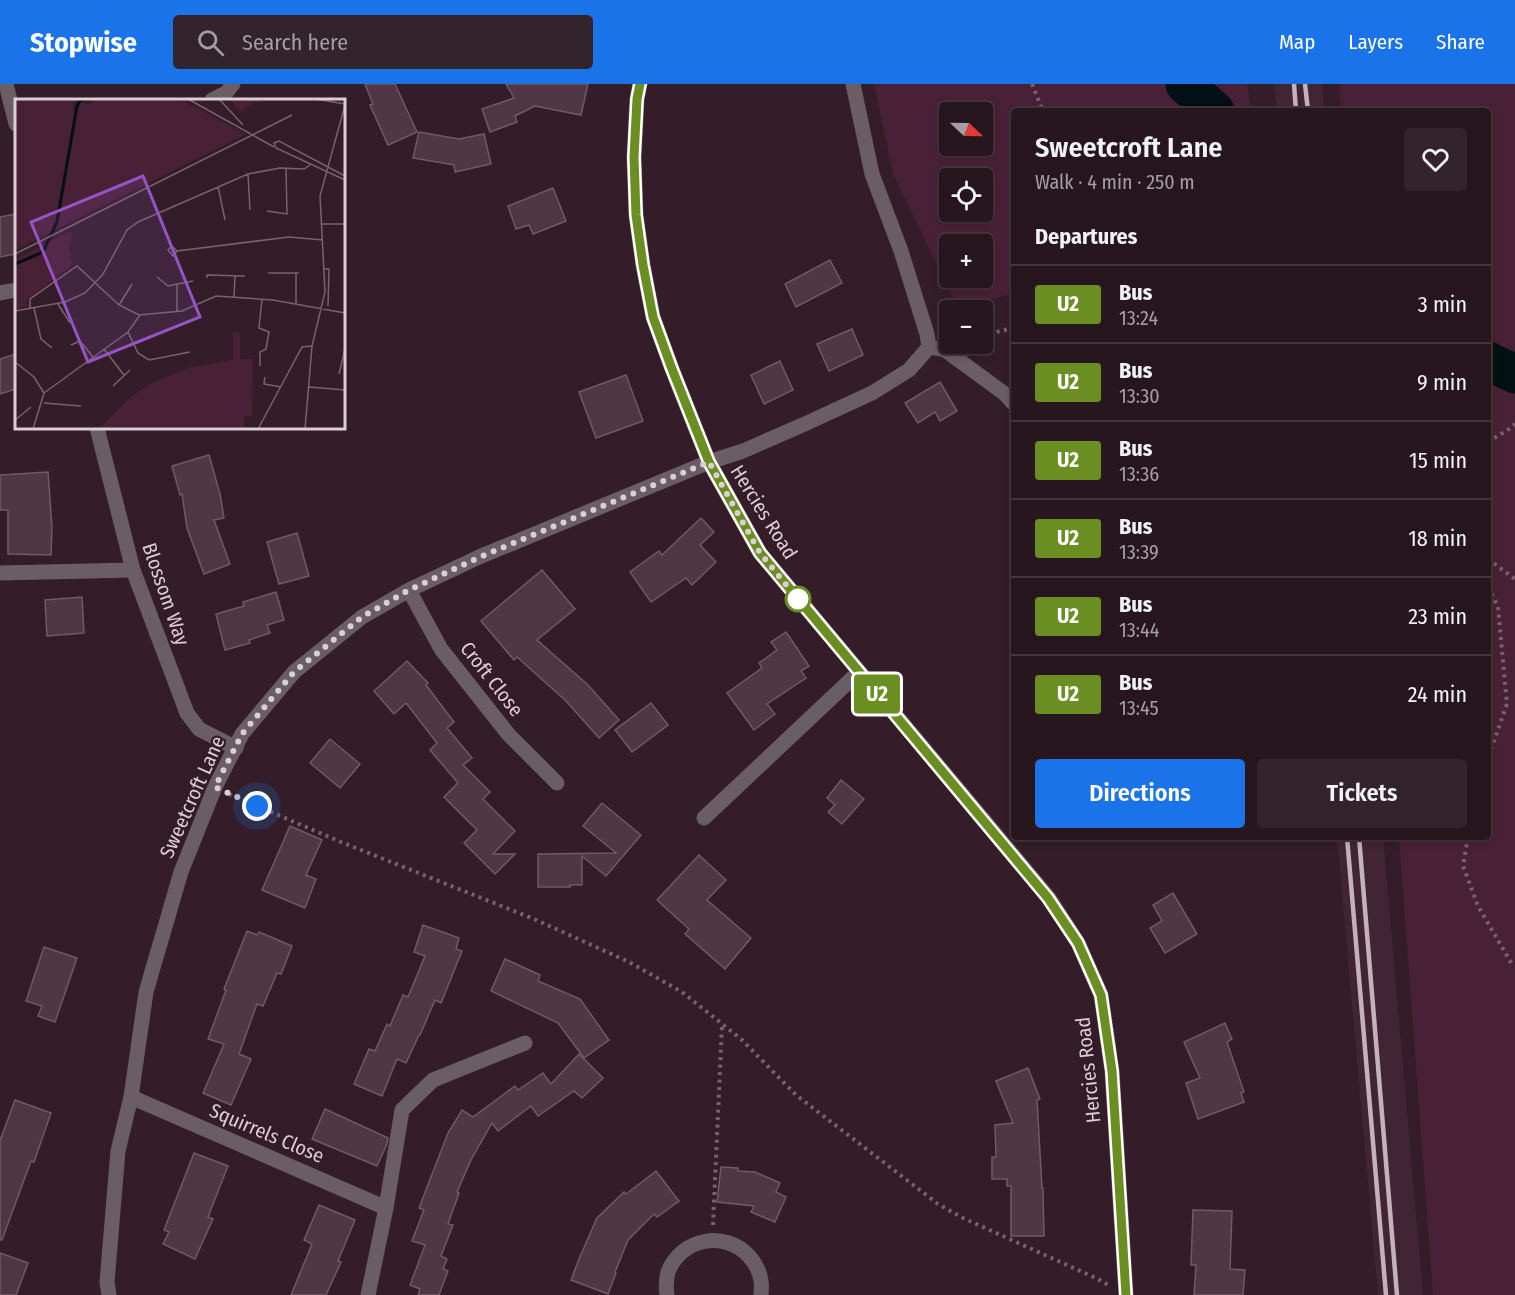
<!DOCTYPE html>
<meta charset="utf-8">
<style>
:root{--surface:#27161e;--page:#33232b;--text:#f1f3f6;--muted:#a49fa4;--line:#43353c;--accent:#1a73e8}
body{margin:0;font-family:"Fira Sans Condensed",sans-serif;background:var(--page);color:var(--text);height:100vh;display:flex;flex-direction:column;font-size:22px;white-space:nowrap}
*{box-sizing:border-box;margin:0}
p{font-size:20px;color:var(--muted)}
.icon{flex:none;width:33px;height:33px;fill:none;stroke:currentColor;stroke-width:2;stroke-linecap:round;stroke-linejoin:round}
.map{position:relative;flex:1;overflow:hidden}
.side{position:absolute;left:1011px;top:24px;width:480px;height:732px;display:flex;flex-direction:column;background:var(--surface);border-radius:6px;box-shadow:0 3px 9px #0003,0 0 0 2px var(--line)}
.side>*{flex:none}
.badge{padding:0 12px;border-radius:4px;font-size:21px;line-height:39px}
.needle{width:39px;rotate:112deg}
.buttons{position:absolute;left:939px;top:18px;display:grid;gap:12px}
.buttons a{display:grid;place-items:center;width:54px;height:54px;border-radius:6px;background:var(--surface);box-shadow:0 3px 9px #0003,0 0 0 2px var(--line);font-size:30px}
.you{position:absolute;width:30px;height:30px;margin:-15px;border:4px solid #fff;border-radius:50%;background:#1a73e8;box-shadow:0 0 0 9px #1a73e833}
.map>.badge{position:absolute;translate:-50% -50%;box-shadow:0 0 0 3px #fff}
h2{padding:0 24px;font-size:22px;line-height:54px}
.round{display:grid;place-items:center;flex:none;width:63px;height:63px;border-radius:6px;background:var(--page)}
.head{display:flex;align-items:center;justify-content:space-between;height:102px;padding:0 24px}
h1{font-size:28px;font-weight:600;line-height:45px}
.primary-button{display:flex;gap:12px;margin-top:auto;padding:12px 24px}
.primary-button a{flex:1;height:69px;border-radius:6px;background:var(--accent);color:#fff;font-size:24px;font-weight:600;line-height:69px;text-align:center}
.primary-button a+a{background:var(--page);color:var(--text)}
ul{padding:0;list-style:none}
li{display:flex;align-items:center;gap:18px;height:78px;padding:0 24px;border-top:2px solid var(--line)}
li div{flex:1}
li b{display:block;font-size:22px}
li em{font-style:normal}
li .badge{min-width:66px;font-weight:700;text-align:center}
header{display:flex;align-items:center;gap:36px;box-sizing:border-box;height:84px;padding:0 30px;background:var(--accent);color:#fff}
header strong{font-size:28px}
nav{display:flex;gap:33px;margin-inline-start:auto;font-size:21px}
.search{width:420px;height:54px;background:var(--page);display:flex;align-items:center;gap:15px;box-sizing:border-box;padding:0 21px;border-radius:6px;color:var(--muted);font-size:22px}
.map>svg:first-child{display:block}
</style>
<header>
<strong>Stopwise</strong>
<div class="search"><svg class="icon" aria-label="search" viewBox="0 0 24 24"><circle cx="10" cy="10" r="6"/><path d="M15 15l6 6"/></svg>Search here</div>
<nav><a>Map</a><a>Layers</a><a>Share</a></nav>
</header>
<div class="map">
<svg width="1515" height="1211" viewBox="0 0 1515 1211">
<rect width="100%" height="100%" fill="#341d28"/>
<g fill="#422534">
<path d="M1274,0h48l2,27h-47z"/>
<path d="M1337,753h46l40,458h-45z"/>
</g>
<g fill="#492137" fill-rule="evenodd">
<path d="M874,0h373l4,27h-237v183l-57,12 -64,-132zM950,28h32v34h-32zM982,94v34h-32v-34zM982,160v34h-32v-34z"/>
<path d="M1339,0h176v1211h-82l-34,-458h89v-726h-147z"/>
</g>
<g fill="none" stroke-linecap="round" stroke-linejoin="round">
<g stroke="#001013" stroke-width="39">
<path d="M1185,0l30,27"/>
<path d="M1488,277l27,13"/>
</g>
</g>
<g fill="#503743" stroke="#735865" stroke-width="1.5">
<path d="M365,0h30l22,48 -29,13 -18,-40 3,-1z"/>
<path d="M506,0h82l-7,31 -46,-9 -20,10 2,6 -27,10 -8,-23 32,-11z"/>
<path d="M419,48l40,7 25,-5 7,30 -36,8 -1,-7 -41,-7z"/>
<path d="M553,104l13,33 -33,13 -4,-9 -13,4 -8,-23z"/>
<path d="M16,130v40l-16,3v-40z"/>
<path d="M830,176l12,23 -46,24 -11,-23z"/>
<path d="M852,245l11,26 -34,16 -12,-27z"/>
<path d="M16,270v35l-16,5v-35z"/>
<path d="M780,277l13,29 -29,14 -13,-29z"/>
<path d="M626,291l17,46 -47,17 -17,-46z"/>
<path d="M940,298l17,29 -17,10 -5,-9 -17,11 -13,-20z"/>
<path d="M209,371l11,39 4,24 -10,2 16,44 -26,10 -17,-46 -5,-34 -2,1 -8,-29z"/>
<path d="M48,388l4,55 -1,28 -43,-1v-44h-8v-35z"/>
<path d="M701,434l13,14 -14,13 16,17 -24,23 -6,-7 -35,24 -21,-30 29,-21 3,4z"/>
<path d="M297,449l12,43 -30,8 -12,-42z"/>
<path d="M542,486l33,39 -38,31 51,45 31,35 -20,18 -33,-37 -49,-44 -3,3 -33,-39z"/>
<path d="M276,508l8,28 -17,5 3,8 -21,7 1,3 -25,7 -9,-36 28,-8 -1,-4z"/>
<path d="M82,513l2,36 -37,3 -2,-36z"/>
<path d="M786,548l23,34 -8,5 5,7 -39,26 8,10 -21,16 -27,-37 35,-25 -3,-5 18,-13 -6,-8z"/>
<path d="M407,577l21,22 -2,2 28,37 -7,6 25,30 -9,7 27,27 -7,7 32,32 -22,23h22l-20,20 -31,-31 13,-13 -33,-33 14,-14 -28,-33 7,-7 -31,-40 -12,11 -20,-23z"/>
<path d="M651,619l17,22 -36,27 -17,-22z"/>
<path d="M330,655l30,25 -20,24 -30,-25z"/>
<path d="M841,696l23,19 -22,25 -14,-12 7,-7 -8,-7z"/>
<path d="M602,719l39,32 -35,41 -24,-20v29h-12v2h-32v-33l78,-1 -33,-27z"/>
<path d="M290,742l32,14 -16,35 10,4 -11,29 -43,-18z"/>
<path d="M699,771l27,25 -19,20 44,38 -26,31 -40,-35 4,-5 -32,-29z"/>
<path d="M1173,809l24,41 -32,19 -15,-25 12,-7 -9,-16z"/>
<path d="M423,841l36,13 -3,11 6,2 -21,52 -6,-3 -15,35h-1l-13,28 -9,-4 -15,37 -28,-12 15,-35 6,2 12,-27 3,2 13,-31 5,2 17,-41 -11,-4z"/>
<path d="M247,847l10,4 2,-3 33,14 -11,28 -4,-1 -14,33 -6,-2 -18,50 12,5 -20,46 -28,-12 21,-49 -16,-5 18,-49 -2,-1z"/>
<path d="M44,863l33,11 -22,64 -17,-6 4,-10 -16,-5z"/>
<path d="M505,875l35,16 -2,6 42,18 29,41 -25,18 -26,-35 -67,-32z"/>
<path d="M1225,939l7,16 -5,3 17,50 -3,1 3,9 -46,17 -12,-36 14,-5 -16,-36z"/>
<path d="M579,970l24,24 -21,20 -8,-7 -36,25 -7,-10 -33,25 -6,-8 -21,37 -14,32 2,1 -11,31 5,1 -12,31 6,3 -4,10 5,2 -9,24h-21l2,-6 -10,-4 15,-40 -13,-4 12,-31 -5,-2 29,-75 14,-23 11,7 42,-31 3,4 25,-17 8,11z"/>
<path d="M1028,984l12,31 -3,1 5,88h1l1,48h-33v-50h-4v-7h-15v-22h4l-1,-32 18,-2 -17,-42z"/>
<path d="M15,1016l36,13 -17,49 -3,-1 -29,79h-2v-99z"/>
<path d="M325,1025l63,29 -1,6 -10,22 -65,-27z"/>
<path d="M194,1069l34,13 -20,51 5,2 -18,40 -32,-15 6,-12 -5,-2z"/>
<path d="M721,1083l17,1v3l17,1 25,11 -4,9 10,5 -11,25 -24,-10 3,-6 -37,-4z"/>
<path d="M656,1087l23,30 -22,16 -3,-3 -26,26 -13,32 1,1 -8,21 -37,-14 8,-21 18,-41 27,-26 2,2z"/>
<path d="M319,1121l36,15 -17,41 3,1 -15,33h-35l21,-51 -8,-4z"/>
<path d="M1193,1126l39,1 -2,58 15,1 -2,25h-49l2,-30h-5z"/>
<path d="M0,1169l28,10 -12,32h-16z"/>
</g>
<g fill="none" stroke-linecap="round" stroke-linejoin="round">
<g stroke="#78636d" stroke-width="4" stroke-dasharray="3 4.5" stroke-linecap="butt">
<path d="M1032,0l11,27"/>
<path d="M982,251l32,-7"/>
<path d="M1488,358l21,-13 6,-5"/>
<path d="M1488,475l27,20"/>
<path d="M1488,503l10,20 9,97 -19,54"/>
<path d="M229,710l112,48 193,77 95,43 53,30 59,47 55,56 142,109 25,14 135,61 10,6"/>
<path d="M1468,753l-5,29 15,40 35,60"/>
<path d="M713,1141l9,-200"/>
</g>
<g stroke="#6a5e64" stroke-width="15">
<path d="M6,0l10,40"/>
<path d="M640,0l-3,15 -3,58 2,58 7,50 10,52 19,52 37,93 51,91 289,345 29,45 23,52 11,76 14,224"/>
<path d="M212,16l14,-7 7,-9"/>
<path d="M0,209l16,-3"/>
<path d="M929,263l16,3 60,44 9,10"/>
<path d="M97,344l36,142 54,143 12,16 37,19"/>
<path d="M0,489l133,-3"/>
<path d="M409,506l32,59 68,86 48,48"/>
<path d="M704,734l155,-146"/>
<path d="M131,1013l255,111"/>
<path d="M109,1211l-2,-13 11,-131 13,-54 15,-105 35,-120 34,-85 27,-53 52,-62 68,-55 47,-27 70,-33 230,-95 34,-11 64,-28 65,-30 37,-23 20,-23 -2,-13 -26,-83 -29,-77 -19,-90"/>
<path d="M368,1211l18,-87 16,-98 31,-30 92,-37"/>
<path d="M667,1211c-1,-8 -1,-16 1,-23 13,-34 57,-42 81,-16 6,7 11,16 12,25 1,4 0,10 0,14"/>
</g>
<g stroke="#c4b2ba" stroke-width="4.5">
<path d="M1294,0l2,27"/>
<path d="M1305,0l3,27"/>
<path d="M1347,753l39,458"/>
<path d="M1359,753l38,458"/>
</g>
</g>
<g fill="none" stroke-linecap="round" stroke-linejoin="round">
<g stroke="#fff" stroke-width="14">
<path id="line" d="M640,0l-3,15 -3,58 2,58 7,50 10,52 19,52 37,93 51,91 288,345 30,45 23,52 11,76 14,224"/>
</g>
<use href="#line" stroke="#6b8e23" stroke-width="9"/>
<path stroke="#ddcdd4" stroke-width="6" stroke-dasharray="0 10.8" d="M257,722l-42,-19 27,-53 52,-62 68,-55 47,-27 71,-33 229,-95 51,91 42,51 -4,-5"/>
</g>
<circle fill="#fff" stroke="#6b8e23" stroke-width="3" cx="798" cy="515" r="12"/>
<g text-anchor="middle" stroke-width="4.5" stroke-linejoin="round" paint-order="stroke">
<g font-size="20" fill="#ddcdd4" stroke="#341d28">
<text transform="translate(764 428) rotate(58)" y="7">Hercies Road</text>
<text transform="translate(166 510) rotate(71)" y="7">Blossom Way</text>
<text transform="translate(492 595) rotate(52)" y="7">Croft Close</text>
<text transform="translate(192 713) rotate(-66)" y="7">Sweetcroft Lane</text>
<text transform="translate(1088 986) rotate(-96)" y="7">Hercies Road</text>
<text transform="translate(267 1049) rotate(23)" y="7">Squirrels Close</text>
</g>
</g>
<g transform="translate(15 15)">
<rect width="330" height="330" fill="#341d28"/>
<path d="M0,0h62l-4,3 1,13 7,-14 7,4 8,-6h84l66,35 -231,116zM215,0h26l8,3h-11l-13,10zM54,132l4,3 -4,13 3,18 -46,35 2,6 -13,3v-49zM218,233h7v27h13l-1,57h-8v13h-145l34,-34 23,-14 35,-14 42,-7z" fill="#492137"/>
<path fill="none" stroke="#001013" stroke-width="3" d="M0,165l28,-12 14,-30 20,-116 4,-6 11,-1"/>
<path fill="none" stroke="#78636d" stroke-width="1.5" d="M173,0l86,48M204,0l24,26M301,0l29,5M233,75l2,36M330,77l-66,-35 -5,2 2,5 69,32M203,87l7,34M252,112l20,3 -1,-46M307,125h23M162,152l-5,-5 -4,4 5,6 4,-5 112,-14 34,3M0,155l277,-139M309,170h5l-1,37M253,174h31M142,178l11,9 25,-5M192,179v-3l38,1M219,198l1,-22M281,204v-30M43,205l12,19M104,206l13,-21M15,209v-9l47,-33 42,39 20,10 43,-4 34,-15 57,4 72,13M19,209l7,31 11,9M0,212l50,-9 20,-9 18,-19 24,-44 11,-8 110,-48 32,-6 24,1 6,-4M162,213v-28M113,233l10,21 11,7 41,-8M56,246l9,-4 13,16M89,250l20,26M0,263l19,15 10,16M245,267v-14l6,-3 3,-17 -10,-4 3,-29M324,275l6,-25M250,278l-1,7 17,3M98,287l17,-16M294,288l36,3M29,294l84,-61 12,-17M29,304l37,3M0,321l16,-13M18,330l11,-36M243,330l44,-82 10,-1M290,330l7,-83 13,-54 -5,-96 25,-91"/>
<path fill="#9454c4" fill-opacity="0.15" stroke="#9454c4" stroke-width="3" d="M128,77l57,141 -112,45 -57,-140z"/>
<rect width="330" height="330" fill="none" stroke="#ddcdd4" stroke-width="3"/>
</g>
</svg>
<div class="buttons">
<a><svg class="needle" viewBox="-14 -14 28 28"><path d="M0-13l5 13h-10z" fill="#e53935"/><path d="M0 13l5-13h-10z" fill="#a49fa4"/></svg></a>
<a><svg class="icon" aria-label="locate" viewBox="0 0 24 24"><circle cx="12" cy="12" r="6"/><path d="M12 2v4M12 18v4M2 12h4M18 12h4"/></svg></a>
<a>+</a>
<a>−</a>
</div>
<div class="you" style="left:257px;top:722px"></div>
<b class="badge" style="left:877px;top:610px;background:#6b8e23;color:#fff">U2</b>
<section class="side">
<div class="head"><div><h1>Sweetcroft Lane</h1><p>Walk · 4 min · 250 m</p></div><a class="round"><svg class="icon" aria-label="heart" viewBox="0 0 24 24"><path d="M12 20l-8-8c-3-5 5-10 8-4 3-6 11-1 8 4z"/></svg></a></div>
<h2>Departures</h2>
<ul>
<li><span class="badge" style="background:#6b8e23;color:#fff">U2</span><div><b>Bus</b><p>13:24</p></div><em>3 min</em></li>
<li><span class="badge" style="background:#6b8e23;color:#fff">U2</span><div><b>Bus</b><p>13:30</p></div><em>9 min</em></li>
<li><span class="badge" style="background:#6b8e23;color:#fff">U2</span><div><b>Bus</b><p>13:36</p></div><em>15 min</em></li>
<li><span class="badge" style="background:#6b8e23;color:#fff">U2</span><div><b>Bus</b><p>13:39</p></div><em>18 min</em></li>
<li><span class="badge" style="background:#6b8e23;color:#fff">U2</span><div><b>Bus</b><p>13:44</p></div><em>23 min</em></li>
<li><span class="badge" style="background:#6b8e23;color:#fff">U2</span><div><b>Bus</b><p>13:45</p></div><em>24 min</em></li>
</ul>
<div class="primary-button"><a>Directions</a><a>Tickets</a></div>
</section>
</div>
